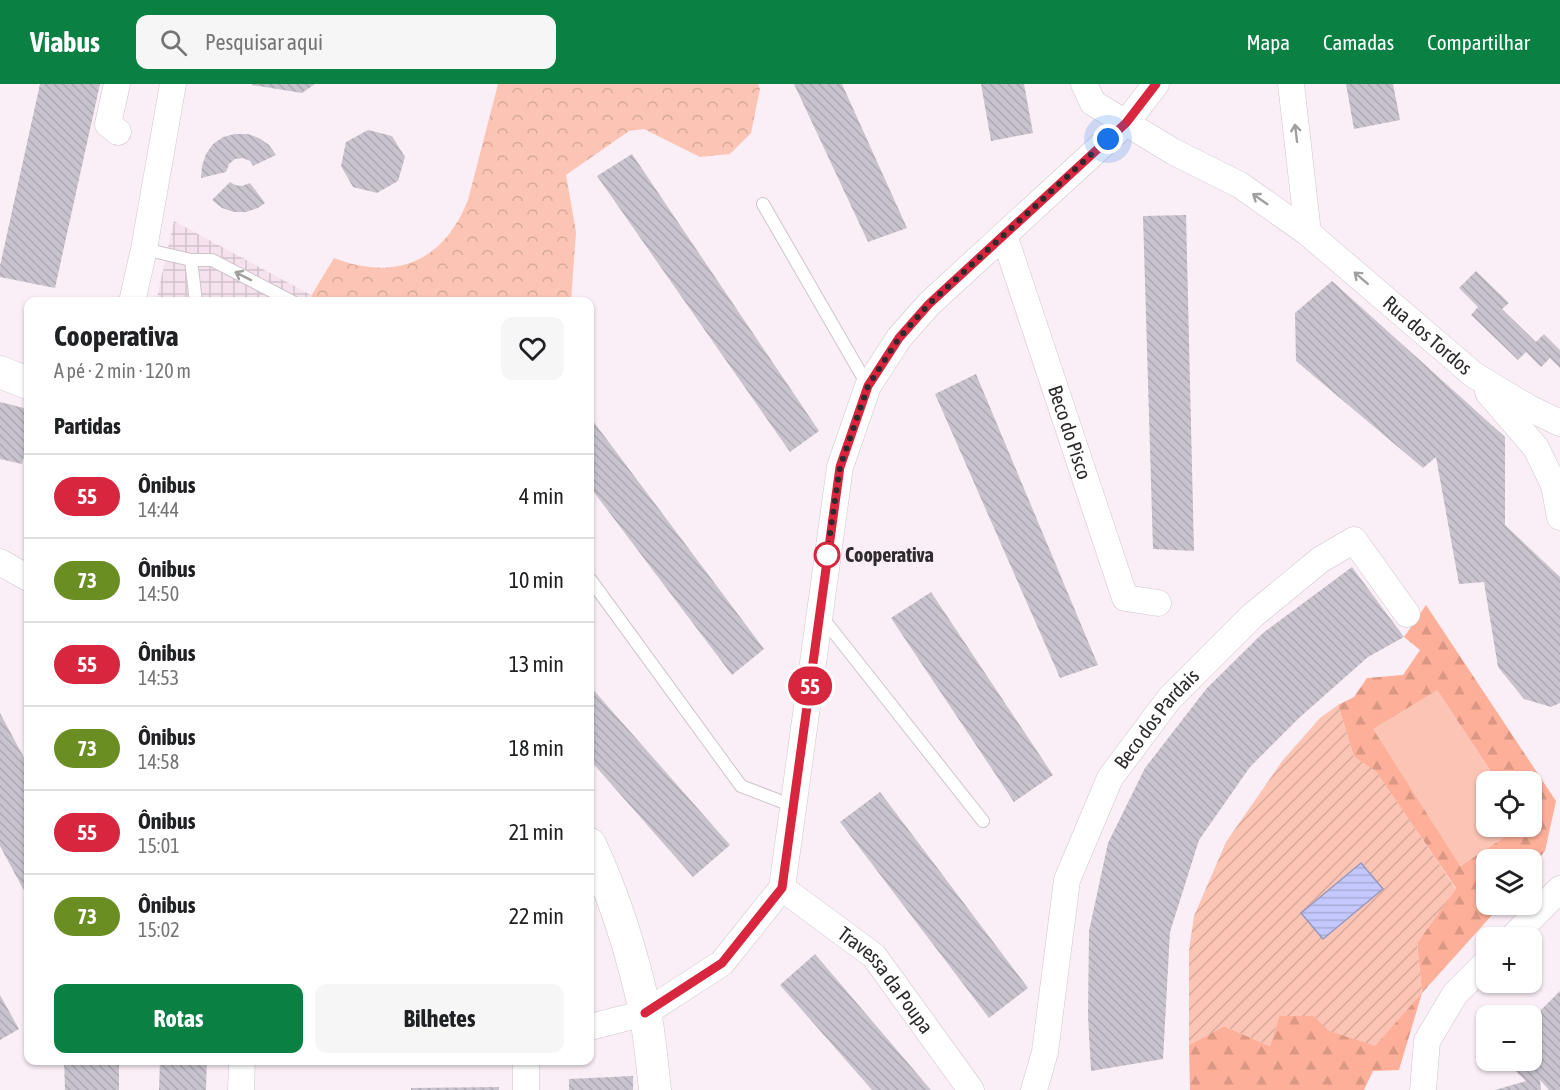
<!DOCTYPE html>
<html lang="pt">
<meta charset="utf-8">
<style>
:root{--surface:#fff;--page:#f6f6f6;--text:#202124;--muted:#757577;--line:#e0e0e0;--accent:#0b8043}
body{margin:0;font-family:"Asap Condensed",sans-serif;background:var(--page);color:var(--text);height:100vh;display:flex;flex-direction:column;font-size:22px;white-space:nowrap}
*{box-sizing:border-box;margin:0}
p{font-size:20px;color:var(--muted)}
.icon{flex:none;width:33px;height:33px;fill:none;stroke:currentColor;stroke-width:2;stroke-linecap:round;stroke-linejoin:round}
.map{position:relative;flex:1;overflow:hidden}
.drawer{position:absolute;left:24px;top:213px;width:570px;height:768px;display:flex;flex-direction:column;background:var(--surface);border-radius:12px;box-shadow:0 2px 4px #0004}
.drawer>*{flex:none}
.badge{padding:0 12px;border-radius:20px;font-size:21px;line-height:39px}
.controls{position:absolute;left:1476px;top:687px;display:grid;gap:12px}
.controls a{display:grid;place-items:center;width:66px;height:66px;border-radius:12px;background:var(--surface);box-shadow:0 2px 4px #0004;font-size:30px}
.you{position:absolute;width:30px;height:30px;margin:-15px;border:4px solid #fff;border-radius:50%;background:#1a73e8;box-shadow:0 0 0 9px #1a73e833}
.map>.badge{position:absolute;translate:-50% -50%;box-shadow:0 0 0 3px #fff}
h2{padding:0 30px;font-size:22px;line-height:54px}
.round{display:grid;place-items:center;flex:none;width:63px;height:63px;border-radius:12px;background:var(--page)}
.overview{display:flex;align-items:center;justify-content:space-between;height:102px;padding:0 30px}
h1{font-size:28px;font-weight:700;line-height:45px}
.action{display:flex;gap:12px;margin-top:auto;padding:12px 30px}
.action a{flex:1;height:69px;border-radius:12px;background:var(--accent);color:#fff;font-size:24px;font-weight:700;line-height:69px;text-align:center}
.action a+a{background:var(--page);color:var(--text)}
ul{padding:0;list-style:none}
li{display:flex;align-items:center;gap:18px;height:84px;padding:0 30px;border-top:2px solid var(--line)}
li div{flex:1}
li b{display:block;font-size:22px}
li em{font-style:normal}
li .badge{min-width:66px;font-weight:700;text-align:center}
header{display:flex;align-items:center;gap:36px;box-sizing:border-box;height:84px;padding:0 30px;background:var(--accent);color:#fff}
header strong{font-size:28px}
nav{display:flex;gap:33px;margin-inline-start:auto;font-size:21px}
.search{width:420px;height:54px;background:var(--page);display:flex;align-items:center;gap:15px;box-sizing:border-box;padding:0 21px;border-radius:12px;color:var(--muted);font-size:22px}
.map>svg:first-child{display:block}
</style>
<header>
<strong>Viabus</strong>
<div class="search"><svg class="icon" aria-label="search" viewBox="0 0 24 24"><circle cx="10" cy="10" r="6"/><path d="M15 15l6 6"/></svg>Pesquisar aqui</div>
<nav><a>Mapa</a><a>Camadas</a><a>Compartilhar</a></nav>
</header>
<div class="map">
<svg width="1560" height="1006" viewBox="0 0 1560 1006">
<defs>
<pattern id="industrial-grid" width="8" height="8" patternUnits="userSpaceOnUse" patternTransform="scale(1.5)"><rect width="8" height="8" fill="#f5e2ee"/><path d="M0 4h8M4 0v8" fill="none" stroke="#d2c2cc"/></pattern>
<pattern id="forest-firs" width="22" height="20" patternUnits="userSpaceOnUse" patternTransform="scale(1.5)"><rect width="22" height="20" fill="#fdaf99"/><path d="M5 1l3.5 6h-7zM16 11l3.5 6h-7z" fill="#d99784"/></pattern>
<pattern id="park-crowns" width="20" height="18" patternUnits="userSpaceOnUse" patternTransform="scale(1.5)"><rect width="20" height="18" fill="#fbc4b4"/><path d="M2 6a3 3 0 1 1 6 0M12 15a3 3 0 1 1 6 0" fill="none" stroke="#d7a99b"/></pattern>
<pattern id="garden-furrows" width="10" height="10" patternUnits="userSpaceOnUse" patternTransform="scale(1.5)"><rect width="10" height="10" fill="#fbc4b4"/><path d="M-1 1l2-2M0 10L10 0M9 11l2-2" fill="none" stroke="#d7a99b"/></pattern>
<pattern id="water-rules" width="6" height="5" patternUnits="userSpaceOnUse" patternTransform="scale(1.5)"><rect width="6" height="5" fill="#c4c8fc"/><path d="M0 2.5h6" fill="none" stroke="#a9acd8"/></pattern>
<pattern id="building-back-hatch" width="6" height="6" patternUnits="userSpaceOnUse" patternTransform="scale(1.5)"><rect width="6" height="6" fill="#c9c3ce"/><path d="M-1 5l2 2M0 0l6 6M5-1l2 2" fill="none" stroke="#ada8b1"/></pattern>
</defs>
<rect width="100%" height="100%" fill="#fbeff7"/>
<path fill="url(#industrial-grid)" d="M174,137l148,80 -166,1z"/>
<path fill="url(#forest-firs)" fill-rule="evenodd" d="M1426,521l130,196 -11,50 -13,16v-7h-46v44l15,1 -79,88 -23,77 -26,1 -9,19h-174l-1,-45 35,-19 46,20 9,-30h35l16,15 92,-38 -5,-50 39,-55 -80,-116 -22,-15 -16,-52 16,-8 13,-19 36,-3 17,-25 -16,-13zM1437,606l60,91 35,1v44l-12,1 -60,39z"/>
<path fill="url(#park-crowns)" d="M498,0h260l2,5 -9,44 -21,21 -30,3 -56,-28 -15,2 -63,44 10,57 -5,69 -249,1 -11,-6 23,-38c62,24 110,3 134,-58z"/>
<path fill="url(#garden-furrows)" d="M1338,621l16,52 22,14 80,118 -39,54 5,50 -47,53 -46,-15 -15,-15h-35l-9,30 -46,-20 -35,19v-95l5,-34 32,-74 57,-82 37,-42z"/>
<path fill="#fbc4b4" d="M1437,606l60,91 -11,1v44l34,1 -60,39 -87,-137z"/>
<path fill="url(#water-rules)" stroke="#9799be" stroke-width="1.5" d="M1361,779l22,26 -60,50 -22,-26z"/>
<g fill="url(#building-back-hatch)">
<path d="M40,0h60l-45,204 -55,-11v-11z"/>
<path d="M253,0h62l-13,9 -50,-8z"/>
<path d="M794,0h48l65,144 -39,14z"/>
<path d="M981,0h43l9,49 -42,8z"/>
<path d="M1346,0h47l7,36 -46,9z"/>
<path d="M368,46l24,6 13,21 -7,24 -21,12 -24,-6 -12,-21 5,-24z"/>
<path d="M235,50h13l11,4 10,7 7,10 -23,11 -3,-5 -7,-3 -8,1 -6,5 -3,8 -25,6 1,-12 4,-12 7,-10 10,-7z"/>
<path d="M632,70l187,277 -29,21 -193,-276z"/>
<path d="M230,98l5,3 7,1 8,-3 15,20 -7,5 -12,4h-12l-12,-4 -10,-8z"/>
<path d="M1186,131l8,336 -41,-2 -10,-333z"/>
<path d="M1476,187l33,32 -7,6 34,33 8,-8 16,16v18l-10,-10 -9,9 -15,-15 -8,8 -47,-45 7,-8 -19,-19z"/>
<path d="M1332,197l173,156v88l55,52v126l-9,4 -27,-8 -26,-32 -14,-85 -25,2 -23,-127 -13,11 -127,-107 -1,-48z"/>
<path d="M976,290l122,291 -38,13 -125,-284z"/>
<path d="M0,318l28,7v31l-6,24 -22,-5z"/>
<path d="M590,333l174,232 -32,26 -142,-188z"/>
<path d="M1352,483l52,70 -36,20 -69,61 -49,49 -51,73 -29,92 -7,127 -72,12 -3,-55 1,-85 19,-88 37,-75 62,-80 56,-55z"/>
<path d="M931,508l122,183 -39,27 -123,-184z"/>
<path d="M590,602l140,159 -37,32 -103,-117z"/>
<path d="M0,629l28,52v133l-28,-52z"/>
<path d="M880,708l148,196 -39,30 -149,-196z"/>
<path d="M815,870l116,136h-59l-92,-105z"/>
<path d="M1560,907v99h-11l-9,-10 1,10h-46l31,-9 -22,-21h28v-41z"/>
<path d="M0,911l19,34 -19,11z"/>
<path d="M64,976h55v30h-54z"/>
<path d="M160,976h47l-1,30h-47z"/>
<path d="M633,992v14h-64v-11z"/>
<path d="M499,1003v3h-88v-2z"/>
</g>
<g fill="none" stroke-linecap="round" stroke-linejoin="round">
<g stroke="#cfc4cb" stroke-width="14">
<g id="service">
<path d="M763,120l105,182"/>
<path d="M144,165l47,11h21l81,42"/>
<path d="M191,176l5,42"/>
<path d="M590,495l151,207 52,20"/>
<path d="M821,532l162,205"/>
</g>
</g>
<g stroke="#cfc4cb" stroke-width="27">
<g id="minor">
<path d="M117,0l-9,40 10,8"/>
<path id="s1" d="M1084,0l9,19 81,49 66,33 68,48 166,142 55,33 31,15"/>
<path d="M1291,0l17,149"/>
<path id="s2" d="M1004,151l121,363 33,5"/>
<path d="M132,218l12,-53 29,-165"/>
<path d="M1488,308l48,56 18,37 6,32"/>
<path d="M0,478l28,16"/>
<path id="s3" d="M782,804l92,68 97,134"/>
<path d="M1512,854l48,-49"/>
<path d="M590,943l55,-14 77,-50 60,-75 58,-421 28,-81 31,-48 30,-34 197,-181 30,-39"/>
<path d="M241,1006l1,-30"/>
<path d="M526,1006v-30"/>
<path id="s4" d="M1034,1006l11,-38 22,-172 43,-102 59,-79 83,-83 68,-56 34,-20 53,74"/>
<path d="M1423,1006l4,-49 28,-47 31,-31"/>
</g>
</g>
<g stroke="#cfc4cb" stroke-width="33">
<g id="tertiary">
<path d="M0,288l28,11"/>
<path d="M590,760c24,52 43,111 55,168 5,25 7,52 10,78"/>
</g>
</g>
<use href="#service" stroke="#fff" stroke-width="12"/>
<use href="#minor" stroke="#fff" stroke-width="26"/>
<use href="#tertiary" stroke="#fff" stroke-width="32"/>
</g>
<defs><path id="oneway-shaft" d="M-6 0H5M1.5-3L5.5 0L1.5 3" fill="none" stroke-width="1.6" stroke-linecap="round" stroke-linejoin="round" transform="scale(1.5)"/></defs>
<g stroke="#a19fa0">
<use href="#oneway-shaft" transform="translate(1296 49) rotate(-97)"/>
<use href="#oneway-shaft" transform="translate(1260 115) rotate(-145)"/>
<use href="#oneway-shaft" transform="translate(243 192) rotate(-153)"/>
<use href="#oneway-shaft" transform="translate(1361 194) rotate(-139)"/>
</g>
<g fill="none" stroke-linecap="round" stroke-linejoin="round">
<g stroke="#fff" stroke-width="14">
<path id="line" d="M645,929l77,-50 60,-75 58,-421 28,-81 31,-48 30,-34 197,-181 30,-39"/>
</g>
<use href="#line" stroke="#d7263d" stroke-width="9"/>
<path stroke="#2e2a2d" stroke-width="6" stroke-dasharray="0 10.8" d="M827,471l-1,5 14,-93 28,-81 31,-48 30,-34 179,-165"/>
</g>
<circle fill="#fff" stroke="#d7263d" stroke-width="3" cx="827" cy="471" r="12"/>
<g text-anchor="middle" stroke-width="4.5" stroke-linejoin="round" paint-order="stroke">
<g font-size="20" fill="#2e2a2d" stroke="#fbeff7">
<text dy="7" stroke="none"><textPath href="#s1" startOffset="430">Rua dos Tordos</textPath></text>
<text dy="7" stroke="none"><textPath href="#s2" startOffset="208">Beco do Pisco</textPath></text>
<text dy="7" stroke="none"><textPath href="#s4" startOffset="399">Beco dos Pardais</textPath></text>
<text dy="7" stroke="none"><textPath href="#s3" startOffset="140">Travessa da Poupa</textPath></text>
</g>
<g font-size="20" font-weight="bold" fill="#2e2a2d" stroke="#fbeff7" text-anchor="start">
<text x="845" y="478">Cooperativa</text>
</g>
</g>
</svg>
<div class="controls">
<a><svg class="icon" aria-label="locate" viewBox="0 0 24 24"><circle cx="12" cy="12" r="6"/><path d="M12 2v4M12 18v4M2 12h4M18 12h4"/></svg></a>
<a><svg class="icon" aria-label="layers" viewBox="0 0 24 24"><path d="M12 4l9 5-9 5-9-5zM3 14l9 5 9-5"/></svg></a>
<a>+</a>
<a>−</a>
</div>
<div class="you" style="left:1108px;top:55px"></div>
<b class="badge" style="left:810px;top:602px;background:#d7263d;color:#fff">55</b>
<section class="drawer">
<div class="overview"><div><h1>Cooperativa</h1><p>A pé · 2 min · 120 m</p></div><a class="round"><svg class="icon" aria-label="heart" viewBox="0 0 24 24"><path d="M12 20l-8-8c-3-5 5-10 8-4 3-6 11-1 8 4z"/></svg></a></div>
<h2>Partidas</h2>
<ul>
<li><span class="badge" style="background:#d7263d;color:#fff">55</span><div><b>Ônibus</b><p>14:44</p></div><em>4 min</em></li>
<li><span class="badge" style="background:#6b8e23;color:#fff">73</span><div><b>Ônibus</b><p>14:50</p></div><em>10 min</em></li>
<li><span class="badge" style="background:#d7263d;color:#fff">55</span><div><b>Ônibus</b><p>14:53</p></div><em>13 min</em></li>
<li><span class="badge" style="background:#6b8e23;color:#fff">73</span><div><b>Ônibus</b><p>14:58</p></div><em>18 min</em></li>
<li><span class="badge" style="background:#d7263d;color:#fff">55</span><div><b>Ônibus</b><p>15:01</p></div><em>21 min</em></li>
<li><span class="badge" style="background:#6b8e23;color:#fff">73</span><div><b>Ônibus</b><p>15:02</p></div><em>22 min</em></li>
</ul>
<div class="action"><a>Rotas</a><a>Bilhetes</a></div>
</section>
</div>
